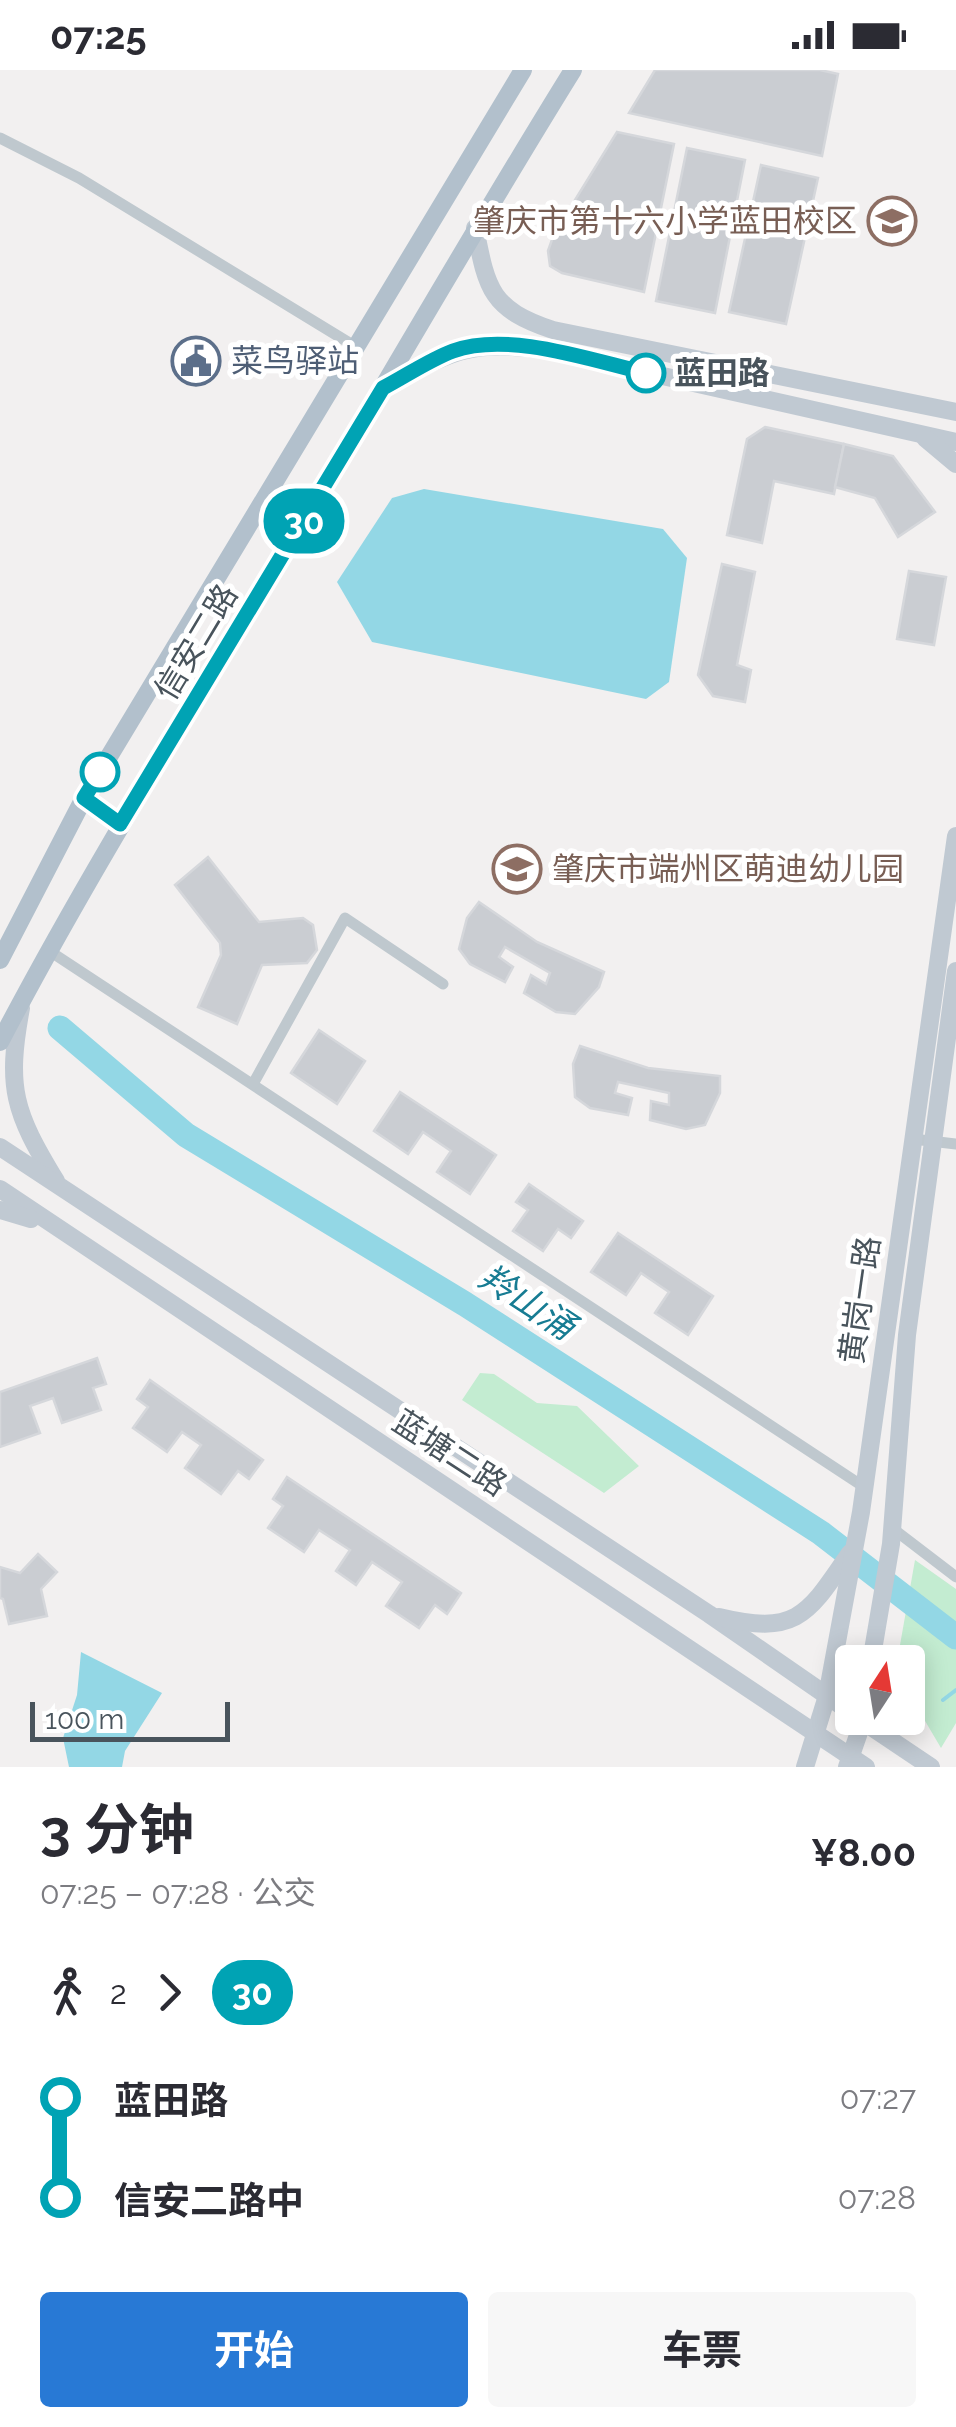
<!DOCTYPE html>
<html lang="zh">
<meta charset="utf-8">
<style>
:root{--surface:#fff;--page:#f7f7f7;--text:#2b2b33;--muted:#7c7c81;--accent:#2879d5}
body{margin:0;font-family:Raleway,"Noto Sans SC",sans-serif;background:var(--page);color:var(--text);height:100vh;display:flex;flex-direction:column;font-size:38px;white-space:nowrap}
*{box-sizing:border-box;margin:0}
p{font-size:32px;color:var(--muted)}
.icon{flex:none;width:55px;height:55px;fill:none;stroke:currentColor;stroke-width:2;stroke-linecap:round;stroke-linejoin:round}
.map{position:relative;height:1697px;overflow:hidden}
.details{display:flex;flex-direction:column;background:var(--surface);flex:1}
.details>*{flex:none}
.badge{padding:0 20px;border-radius:32px;font-size:35px;line-height:65px}
.needle{width:65px;rotate:12deg}
.buttons{position:absolute;left:835px;top:1575px;display:grid;gap:20px}
.buttons a{display:grid;place-items:center;width:90px;height:90px;border-radius:10px;background:var(--surface);box-shadow:0 5px 25px #0003;font-size:50px}
.scale{position:absolute;left:30px;bottom:25px;width:200px;box-sizing:border-box;padding-left:10px;border:5px solid #49545c;border-top:0;font-size:28px;line-height:35px;white-space:nowrap;color:#49545c;-webkit-text-stroke:8px #fff;paint-order:stroke}
.map>.badge{position:absolute;translate:-50% -50%;box-shadow:0 0 0 5px #fff}
.legs{display:flex;align-items:center;gap:15px;height:110px;padding:0 40px;font-size:32px}
.legs p{margin-inline-start:auto}
.summary{display:flex;align-items:center;justify-content:space-between;height:170px;padding:0 40px}
h1{font-size:55px;font-weight:700;line-height:75px}
.button{display:flex;gap:20px;margin-top:auto;padding:20px 40px}
.button a{flex:1;height:115px;border-radius:10px;background:var(--accent);color:#fff;font-size:40px;font-weight:700;line-height:115px;text-align:center}
.button a+a{background:var(--page);color:var(--text)}
ul{padding:0 40px;list-style:none}
li{display:flex;align-items:center;gap:35px;height:100px;font-size:38px}
li i{display:grid;place-items:center;width:15px;height:100%;margin:0 12px;background:currentColor}
li i::after{content:'';width:25px;height:25px;margin:-12px;border:8px solid;border-radius:50%;background:var(--surface)}
li p{margin-inline-start:auto}
li:first-child i{background:linear-gradient(#0000 50%,currentColor 0)}
li:last-child i{background:linear-gradient(currentColor 50%,#0000 0)}
.status{display:flex;justify-content:space-between;align-items:center;height:70px;padding:0 50px;background:var(--surface);direction:ltr}
.status svg{height:28px;fill:currentColor}
.map>svg:first-child{display:block}
</style>
<div class="status"><b>07:25</b><svg viewBox="0 0 49 12"><path d="M0 12V9h3v3zM5 12V6h3v6zM10 12V3h3v9zM15 12V0h3v12zM26 1h20v11H26zM47 4h2v5h-2z"/></svg></div>
<div class="map">
<svg width="956" height="1697" viewBox="0 0 956 1697">
<rect width="100%" height="100%" fill="#f2f0f0"/>
<g fill="#c3ecd1">
<path d="M480,1303l14,1 43,29 40,3 62,60 -35,27 -142,-93z"/>
<path d="M915,1490l41,29v134l-15,25 -33,-56v-30h-11z"/>
</g>
<g fill="#93d7e5">
<path d="M424,419l239,40 24,29 -18,124 -23,17 -274,-57 -35,-60 55,-84z"/>
<path d="M81,1582l81,41 -37,58 -3,16h-53l-6,-29 14,-43z"/>
</g>
<g fill="none" stroke-linecap="round" stroke-linejoin="round">
<path stroke="#93d7e5" stroke-width="4" d="M943,1630l13,-10"/>
<path stroke="#93d7e5" stroke-width="25" d="M60,958l126,107 279,169 356,229 135,104"/>
</g>
<g fill="#cacdd2" stroke="#d5d7db" stroke-width="2.5">
<path d="M655,0h165l18,4 -16,82 -193,-43z"/>
<path d="M617,62l57,12 -30,148 -82,-19 -12,-7 -2,-15 6,-17z"/>
<path d="M687,78l58,12 -30,153 -59,-12z"/>
<path d="M761,95l57,13 -32,146 -57,-12z"/>
<path d="M765,357l79,17 -10,50 -60,-13 -12,62 -35,-8 20,-96z"/>
<path d="M844,374l49,12 42,56 -37,25 -23,-39 -40,-11z"/>
<path d="M722,494l33,8 -18,93 14,5 -6,32 -32,-6 -15,-21z"/>
<path d="M909,501l37,6 -12,68 -37,-6z"/>
<path d="M208,787l51,65 44,-4 10,7 4,25 -10,13 -45,2 -25,59 -39,-17 23,-52 -1,-12 -45,-58z"/>
<path d="M479,832l58,40 67,30 -5,15 -24,27 -19,-2 -32,-19 7,-18 15,9 4,-11 -45,-26 -6,10 14,10 -8,15 -35,-18 -11,-15 8,-31z"/>
<path d="M319,960l46,31 -28,43 -46,-31z"/>
<path d="M580,976l68,22 72,8v17l-15,32 -19,4 -36,-9 1,-19 18,4v-12l-51,-11 -3,11 17,5 -4,17 -38,-7 -15,-11 -2,-33z"/>
<path d="M400,1022l96,63 -26,39 -33,-22 14,-21 -28,-19 -15,22 -34,-23z"/>
<path d="M529,1114l54,37 -12,17 -13,-9 -15,22 -30,-20 15,-21 -12,-8z"/>
<path d="M618,1163l95,63 -25,39 -33,-22 14,-21 -28,-19 -15,22 -35,-23z"/>
<path d="M97,1288l9,26 -13,4 8,22 -39,13 -9,-25 -23,8 10,27 -40,14v-55z"/>
<path d="M150,1310l113,80 -14,19 -11,-8 -17,23 -36,-26 16,-23 -19,-13 -15,20 -34,-24 15,-21 -11,-8z"/>
<path d="M287,1407l174,116 -14,21 -12,-9 -16,23 -33,-22 16,-24 -30,-20 -16,23 -20,-14 14,-21 -31,-20 -15,22 -36,-24 15,-22 -10,-7z"/>
<path d="M38,1484l19,18 -16,17 6,27 -38,8 -6,-25 -3,-1v-31l20,6z"/>
</g>
<g fill="none" stroke-linecap="round" stroke-linejoin="round">
<g stroke="#bfc8ce" stroke-width="11">
<path d="M0,68l79,40 277,169"/>
<path d="M51,882l813,535"/>
<path d="M253,1014l92,-166 98,66"/>
<path d="M913,1069l43,5"/>
<path d="M892,1458l64,49"/>
</g>
<g stroke="#c0c9d2" stroke-width="18">
<path d="M475,158c12,61 15,81 78,102l403,82"/>
<path d="M383,318c70,-37 83,-48 164,-38l409,92"/>
<path d="M925,368l31,26"/>
<path d="M21,938c-15,80 -7,104 35,173"/>
<path d="M0,1077l709,467 143,99"/>
<path d="M0,1119l866,578"/>
<path d="M0,1140l31,9"/>
<path d="M719,1547c79,19 89,-3 131,-64"/>
<path d="M871,1592l20,-118 16,-209 49,-364"/>
<path d="M858,1648l73,49"/>
<path d="M805,1697l22,-71 34,-184 95,-676"/>
<path d="M847,1697l17,-49"/>
</g>
<g stroke="#b2c0cc" stroke-width="18">
<path d="M84,728l36,26"/>
<path d="M0,890l84,-162 439,-728"/>
<path d="M0,972c87,-166 186,-324 282,-484 97,-163 191,-327 291,-488"/>
</g>
</g>
<g fill="none" stroke-linecap="round" stroke-linejoin="round">
<g stroke="#fff" stroke-width="22">
<path id="line-1" d="M100,702l-16,26 36,26 263,-436c23,-12 46,-28 70,-37 55,-20 137,9 193,22"/>
</g>
<use href="#line-1" stroke="#00a3b4" stroke-width="15"/>
</g>
<defs>
<g id="school-ring" transform="scale(2.5)"><circle r="9.5" fill="#fff" stroke="#8d6e63" stroke-width="1.5"/><path d="M0-5L7-2L0 1L-7-2ZM-4 1L0 2.5L4 1V4Q0 6-4 4Z" fill="#8d6e63"/></g>
<g id="civic-ring" transform="scale(2.5)"><circle r="9.5" fill="#fff" stroke="#5c6f8a" stroke-width="1.5"/><path d="M-.6-6.5H3V-4.5H.6V-3L4-1V1h2V6H-6V1h2V-1L-.6-3ZM-1.2 2.5V6h2.4V2.5Z" fill="#5c6f8a"/></g>
</defs>
<g fill-rule="evenodd">
<use href="#school-ring" x="892" y="151"/>
<use href="#civic-ring" x="196" y="291"/>
<use href="#school-ring" x="517" y="799"/>
</g>
<g fill="#fff" stroke="#00a3b4" stroke-width="5">
<circle cx="646" cy="303" r="18"/>
<circle cx="100" cy="702" r="18"/>
</g>
<g text-anchor="middle" stroke-width="10" stroke-linejoin="round" paint-order="stroke">
<g font-size="32" fill="#785e54" stroke="#fff" text-anchor="end">
<text x="857" y="162">肇庆市第十六小学蓝田校区</text>
<text x="552" y="810" text-anchor="start">肇庆市端州区萌迪幼儿园</text>
</g>
<g font-size="32" fill="#4e5e75" stroke="#fff" text-anchor="start">
<text x="231" y="302">菜鸟驿站</text>
</g>
<g font-size="32" font-weight="bold" fill="#49545c" stroke="#fff" text-anchor="start">
<text x="674" y="314">蓝田路</text>
</g>
<g font-size="32" fill="#49545c" stroke="#fff">
<text transform="translate(196 572) rotate(-59)" y="11">信安二路</text>
<text transform="translate(860 1230) rotate(-82)" y="11">黄岗一路</text>
<text transform="translate(450 1383) rotate(33)" y="11">蓝塘二路</text>
</g>
<g font-size="35" font-style="italic" fill="#177c93" stroke="#fff">
<text transform="translate(527 1232) rotate(33)" y="12">羚山涌</text>
</g>
</g>
</svg>
<div class="buttons">
<a><svg class="needle" viewBox="-14 -14 28 28"><path d="M0-13l5 13h-10z" fill="#e53935"/><path d="M0 13l5-13h-10z" fill="#7c7c81"/></svg></a>
</div>
<div class="scale">100 m</div>
<b class="badge" style="left:304px;top:451px;background:#00a3b4;color:#fff">30</b>
</div>
<section class="details">
<div class="summary"><div><h1>3 分钟</h1><p>07:25 – 07:28 · 公交</p></div><b>¥8.00</b></div>
<div class="legs"><svg class="icon" aria-label="walk" viewBox="0 0 24 24"><circle cx="13" cy="4" r="2"/><path d="M13 8l-2 6 4 7M11 14l-3 7M7 12l3-4h3l4 4"/></svg>2<svg class="icon" aria-label="forward" viewBox="0 0 24 24"><path d="M9 5l7 7-7 7"/></svg><b class="badge" style="background:#00a3b4;color:#fff">30</b></div>
<ul>
<li><i style="color:#00a3b4"></i><b>蓝田路</b><p>07:27</p></li>
<li><i style="color:#00a3b4"></i><b>信安二路中</b><p>07:28</p></li>
</ul>
<div class="button"><a>开始</a><a>车票</a></div>
</section>
